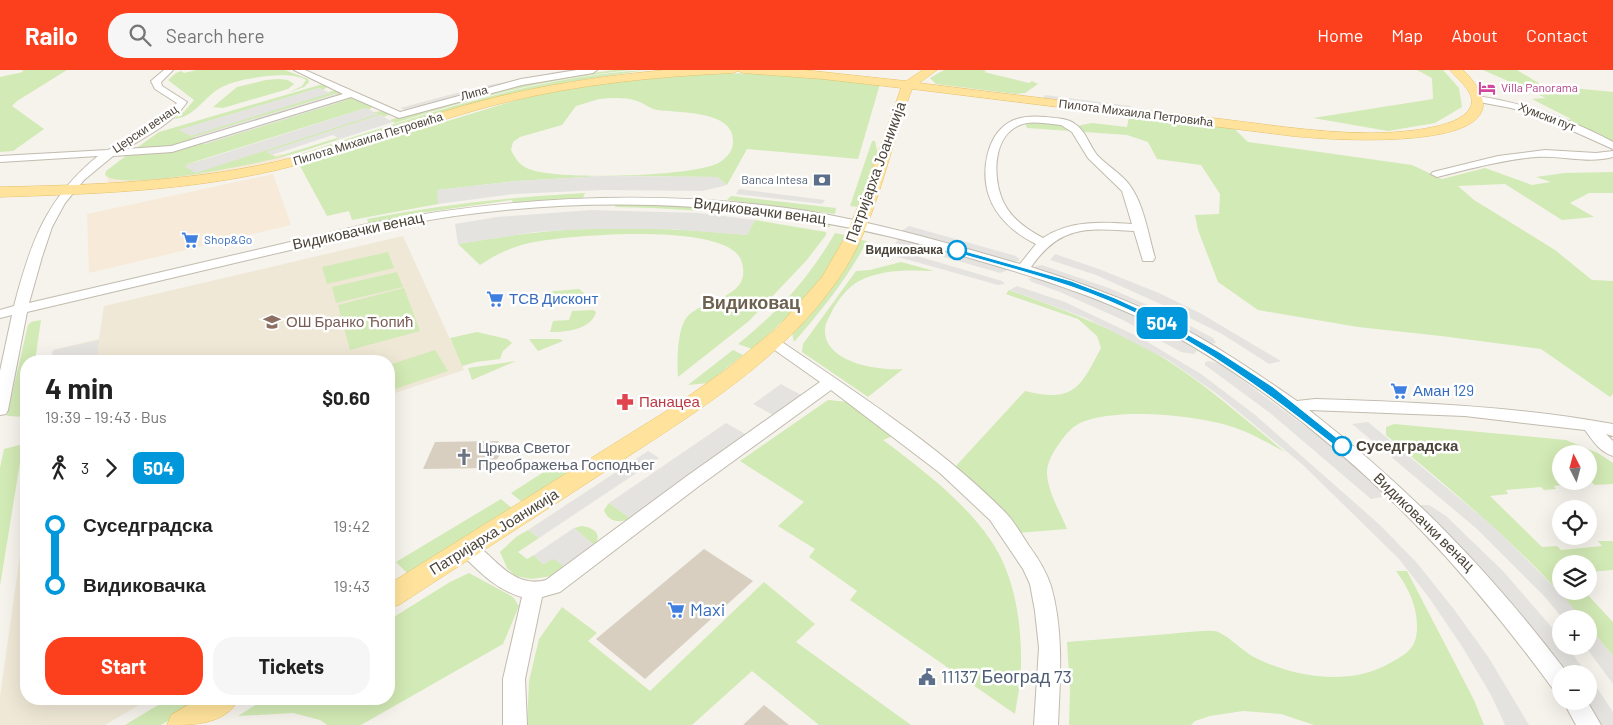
<!DOCTYPE html>
<meta charset="utf-8">
<style>
:root{--surface:#fff;--page:#f6f6f6;--text:#222;--muted:#767676;--accent:#fc3f1d}
body{margin:0;font-family:Barlow,sans-serif;background:var(--page);color:var(--text);height:100vh;display:flex;flex-direction:column;font-size:19px;white-space:nowrap}
*{box-sizing:border-box;margin:0}
p{font-size:16px;color:var(--muted)}
.icon{flex:none;width:28px;height:28px;fill:none;stroke:currentColor;stroke-width:2;stroke-linecap:round;stroke-linejoin:round}
.map{position:relative;flex:1;overflow:hidden}
.sheet{position:absolute;left:20px;top:285px;width:375px;height:350px;display:flex;flex-direction:column;background:var(--surface);border-radius:20px;box-shadow:0 5px 20px #0002}
.sheet>*{flex:none}
.badge{padding:0 10px;border-radius:8px;font-size:18px;line-height:32px}
.needle{width:32px;rotate:354deg}
.buttons{position:absolute;left:1552px;top:375px;display:grid;gap:10px}
.buttons a{display:grid;place-items:center;width:45px;height:45px;border-radius:50%;background:var(--surface);box-shadow:0 5px 20px #0002;font-size:25px}
.map>.badge{position:absolute;translate:-50% -50%;box-shadow:0 0 0 2px #fff}
.legs{display:flex;align-items:center;gap:8px;height:55px;padding:0 25px;font-size:16px}
.legs p{margin-inline-start:auto}
.head{display:flex;align-items:center;justify-content:space-between;height:85px;padding:0 25px}
h1{font-size:28px;font-weight:700;line-height:38px}
.primary-button{display:flex;gap:10px;margin-top:auto;padding:10px 25px}
.primary-button a{flex:1;height:58px;border-radius:20px;background:var(--accent);color:#fff;font-size:20px;font-weight:700;line-height:58px;text-align:center}
.primary-button a+a{background:var(--page);color:var(--text)}
ul{padding:0 25px;list-style:none}
li{display:flex;align-items:center;gap:18px;height:60px;font-size:19px}
li i{display:grid;place-items:center;width:8px;height:100%;margin:0 6px;background:currentColor}
li i::after{content:'';width:12px;height:12px;margin:-6px;border:4px solid;border-radius:50%;background:var(--surface)}
li p{margin-inline-start:auto}
li:first-child i{background:linear-gradient(#0000 50%,currentColor 0)}
li:last-child i{background:linear-gradient(currentColor 50%,#0000 0)}
header{display:flex;align-items:center;gap:30px;box-sizing:border-box;height:70px;padding:0 25px;background:var(--accent);color:#fff}
header strong{font-size:24px}
nav{display:flex;gap:28px;margin-inline-start:auto;font-size:18px}
.search{width:350px;height:45px;background:var(--page);display:flex;align-items:center;gap:12px;box-sizing:border-box;padding:0 18px;border-radius:20px;color:var(--muted);font-size:19px}
.map>svg:first-child{display:block}
</style>
<header>
<strong>Railo</strong>
<div class="search"><svg class="icon" aria-label="search" viewBox="0 0 24 24"><circle cx="10" cy="10" r="6"/><path d="M15 15l6 6"/></svg>Search here</div>
<nav><a>Home</a><a>Map</a><a>About</a><a>Contact</a></nav>
</header>
<div class="map">
<svg width="1613" height="655" viewBox="0 0 1613 655">
<rect width="100%" height="100%" fill="#f6f3ec"/>
<g fill="#f7ead8">
<path d="M431,43l3,2 -138,42 -48,12 -53,9 -85,7 -4,-9 101,-6 74,-16 6,4z"/>
<path d="M273,104l18,51 -202,48 -2,-59z"/>
</g>
<g fill="#efe8d6">
<path d="M403,166l61,134 -75,25v-34h-338l2,-11 46,-11 5,-33z"/>
<path d="M26,443v186h123l-44,26h-105v-29z"/>
</g>
<g fill="#d2eab5" fill-rule="evenodd">
<path d="M22,0h45l-50,31 -5,5 32,23 -31,22 -13,1v-75l23,-5z"/>
<path d="M197,0h88l23,9 1,3 -5,5 -16,6 14,-7 4,-6c-16,-10 -68,-2 -84,7 -18,9 -27,31 -49,32l12,-8 9,-11 -26,-20 8,-7 5,-2 3,2z"/>
<path d="M615,0h16c-81,8 -159,28 -236,53l-5,-3c73,-24 149,-40 225,-50z"/>
<path d="M646,0l-78,12 -87,19 -185,56 -1,-1c114,-36 231,-79 351,-86z"/>
<path d="M944,0h39l4,1 -3,1 45,11 3,-2 6,3 -13,9 -9,1 -80,-10 -6,-6z"/>
<path d="M1417,0h26l16,18 3,19 -27,16 -47,8 -75,-13 120,-19 -1,-21z"/>
<path d="M1483,0h34l25,15 71,7v52l-50,-22 8,-3 -39,-20 14,-1z"/>
<path d="M708,3l73,1 99,10 -22,75 -111,-10 -20,36 -10,-8 -115,-1 -85,5 -79,9v14l-86,16 -3,-9 -22,5 -27,-50 230,-70 79,-15zM599,29c13,-1 26,-2 38,2 7,2 13,8 21,9 19,3 75,0 75,30 1,9 -5,17 -13,22 -23,15 -160,18 -188,8 -11,-3 -16,-10 -21,-20l2,-8 7,-5 42,-12 14,-19z"/>
<path d="M279,9l9,1 6,4 -6,5 -65,19 -10,-1 24,-20 29,-7z"/>
<path d="M323,14l6,2 -6,4 -4,-2 -140,42 151,-37 -2,-1 8,-2 8,2 -5,4 -4,-2 -141,43 2,2 -28,8 -33,2 24,-17z"/>
<path d="M349,27l24,9 -4,4 -3,-2 -182,57 193,-51 -4,-2 11,-1 6,3 -6,3 -4,-2 -113,37 9,5 61,-19 3,1c-19,6 -39,13 -58,18 -27,7 -159,35 -177,18l1,-4 21,-16 74,-13 4,2 141,-44 -3,-1z"/>
<path d="M1130,42l98,11 20,19 164,23 30,14 43,-11 47,17 19,-3 -15,-5 28,-4 49,-1v21h-24l-19,10 24,14 -32,3 -57,-36 -47,2 16,14 81,50 37,30 21,1v113l-3,3 -69,-48 -100,-13 -83,-9 -100,-17 -40,-28 -20,-52 -3,-15 24,-1 1,-20 -19,-29 -44,-6 -9,-17 -21,-7 -100,-7 -3,-7 10,-1 38,7 20,-4 35,4z"/>
<path d="M872,71h3l3,13 -19,53 -9,-1z"/>
<path d="M585,123l-2,5 -70,5 -1,-3 -113,16v3l-30,6 -2,-6c72,-14 144,-22 218,-26z"/>
<path d="M731,126l105,12 -1,6 -108,-14z"/>
<path d="M616,132l88,3 127,18 -1,4c-72,-12 -143,-19 -215,-20z"/>
<path d="M755,150l71,12v3l-20,26 -57,60 -71,56c-1,-15 -1,-48 9,-60 15,-19 68,-18 54,-57 -14,-39 -181,-25 -216,-16 -18,5 -30,11 -45,21l-22,-21c42,-7 85,-14 129,-15 53,-2 106,1 160,6z"/>
<path d="M835,163l10,2c-18,47 -56,81 -93,114l-14,-5c39,-31 72,-67 97,-111z"/>
<path d="M861,170l6,1c-19,37 -46,70 -73,101l-2,-9 29,-32 21,-27z"/>
<path d="M388,182l6,16 -67,16 -5,-17z"/>
<path d="M901,192l33,9c-25,-1 -52,-2 -75,10 -11,6 -20,18 -26,28 -3,8 -8,13 -8,21 -1,33 55,41 78,39l-35,28 -66,-45 1,-8 53,-73 14,-1z"/>
<path d="M397,202l6,15 -67,16 -4,-16z"/>
<path d="M404,218l16,43 -70,19 -12,-45z"/>
<path d="M579,219l6,5 -1,10h-10l2,-8 -21,1 -2,8 -12,1 3,-14z"/>
<path d="M1009,220c55,20 112,41 161,72 41,27 77,59 115,90 -17,-9 -34,-19 -52,-25 -37,-12 -117,-20 -153,-4 -8,4 -14,11 -19,18 -6,8 -14,20 -14,31 0,19 13,39 20,57l-50,4 -62,-66 70,-76c49,12 55,-3 76,-43l-4,-12 -19,-17 -72,-25z"/>
<path d="M593,240l3,2c-5,18 -30,20 -46,20l3,-11 16,-1 3,-9z"/>
<path d="M41,250l-6,41h-9v56l-19,-1 21,-91 3,-3z"/>
<path d="M477,262l30,7 5,4 -9,8 -3,8 -24,3 -14,4 -12,-28z"/>
<path d="M529,269h31l3,2 -25,10z"/>
<path d="M435,280l13,21 -59,20v-26z"/>
<path d="M733,280l10,5 -35,28 -20,2z"/>
<path d="M516,291l-44,19 -4,-12z"/>
<path d="M828,330l20,2 45,34 -10,4c40,30 92,69 116,114 18,34 23,77 22,115 0,15 -4,30 -6,45l-165,-114 7,-9 -48,-34 6,-8 -37,-23 26,-24 -64,-41z"/>
<path d="M1394,354l172,16 32,13 15,10v21l-18,1 -4,-3 -37,4 2,3 -12,1 -3,-3 -35,3 2,4 -18,2 52,51 15,-1 4,4 41,-4 -4,-5h15v29l-24,2v-8h-28v27h23l29,31v34l-24,-29v-8h-7c-57,-70 -128,-126 -196,-184v-8zM1561,384h28v27h-28z"/>
<path d="M23,374l-23,142v-118l4,-19z"/>
<path d="M561,391l13,10 -52,31 -11,-9z"/>
<path d="M501,429l12,10 -106,64 -11,-11z"/>
<path d="M609,433l21,15c-10,6 -22,4 -26,-8z"/>
<path d="M582,456c10,1 22,8 12,19l-20,-17z"/>
<path d="M528,460l11,8 -21,14 9,7 7,-4 9,9 11,-6 12,10 -13,8 -22,3 -16,-3 -8,-8 -7,-16 16,-15z"/>
<path d="M1396,501h11l67,129 10,25h-170l-33,-11 -38,-3 -33,5 -15,5 -4,4h-122l1,-36 -3,-47c34,-3 68,-5 102,-8 14,-1 31,-4 45,-3 9,0 29,20 38,25 40,21 97,31 138,7 18,-10 27,-15 27,-37 0,-20 -9,-39 -21,-55z"/>
<path d="M469,503l44,24 6,9 -16,38 -142,81h-34l-7,-5 -27,-7 -55,3 27,-17h124v-79l61,-38z"/>
<path d="M764,512l51,42 -19,18 115,83h-92l-67,-54 -60,54h-165l2,-44 10,-42 23,-32 35,26 -9,8 62,50z"/>
<path d="M168,629h36l-43,26h-36z"/>
</g>
<g fill="#e5e3e0">
<path d="M566,0h19l-103,19 -77,21 -5,-2 79,-21z"/>
<path d="M319,18l11,5 -139,43 -13,-6z"/>
<path d="M336,24l11,6 -142,44 -12,-7z"/>
<path d="M1045,25l86,11 -1,3 -87,-11z"/>
<path d="M366,38l12,6 -182,59 -12,-7z"/>
<path d="M380,45l13,7 -53,17 -7,-4 -61,20 -6,-3z"/>
<path d="M602,106l115,1 10,8 -24,6 -101,-1 -88,4 -76,10 -1,-14 80,-9z"/>
<path d="M739,119l86,11 -3,4 -86,-10z"/>
<path d="M591,140l108,3 56,7 -8,15 -78,-6h-83l-51,3 -77,12 -3,-20 42,-7z"/>
<path d="M909,156l107,30 4,4 -6,2 -113,-31z"/>
<path d="M900,168l107,31 1,1 -8,3 -105,-30z"/>
<path d="M897,180l105,31 3,3 -7,1 -107,-30z"/>
<path d="M1055,184l44,15 60,24 41,20 81,48 -12,3 -47,-30 -46,-23 -80,-36 -46,-15z"/>
<path d="M1042,195l67,23 57,25 47,25 3,5 -5,1 -176,-76v-2z"/>
<path d="M1034,207l68,23 62,30 33,21 -3,3 -13,-2 -58,-32 -63,-28 -28,-10 -4,-3z"/>
<path d="M1017,216l48,16 76,36 60,36 53,40 126,111 37,38 36,45 36,50 40,67h-24l-14,-30 -28,-47 -33,-49 -31,-40 -96,-94 -86,-71 -47,-33 -84,-43 -76,-28z"/>
<path d="M99,270l-2,21h-46l2,-11z"/>
<path d="M1209,291l13,4 103,76 48,42 7,8 2,6 -11,2 -101,-86 -65,-48v-3z"/>
<path d="M781,314l22,12 -28,20 -22,-12z"/>
<path d="M1368,352l127,106 68,68 19,23h-19l-18,-22 -68,-68 -125,-105z"/>
<path d="M726,353l21,12 -117,83 -21,-15z"/>
<path d="M648,381l11,7 -120,80 -11,-8z"/>
<path d="M1419,435h10l17,11 57,55 58,67v8h6l20,28h-22l-19,-29 -28,-34 -58,-64 -41,-39z"/>
<path d="M574,458l20,17 -28,23 -12,-9 -11,5 -9,-9z"/>
<path d="M1589,557l24,29v28l-28,-38h4z"/>
<path d="M1589,606l24,36v13h-14l-16,-24h6z"/>
</g>
<g fill="#d8cfc1">
<path d="M499,371l-2,5 7,4 -7,9 -6,2 -3,7 -65,1 12,-27z"/>
<path d="M704,479l49,32 -108,98 -49,-40z"/>
<path d="M764,635l25,20h-46z"/>
</g>
<g fill="none" stroke-linecap="round" stroke-linejoin="round">
<g stroke="#c2bbae" stroke-width="2">
<g id="minor">
<path d="M164,0h9l-12,12 1,4 25,16c-15,22 -40,34 -62,47l46,-3 172,-52 -49,-24h11l95,42 121,-33 56,-9h20l-4,3 -71,12 -123,33 -48,-21 -179,55 -59,4 -29,24 -19,23 -13,24 -10,30 -13,46 338,-79c146,-28 292,-36 440,-13 72,12 143,33 213,53l16,-20c-21,-10 -40,-27 -47,-48 -8,-23 -3,-59 19,-73 11,-7 26,-7 37,-6 10,1 22,1 30,7 11,7 14,21 22,31 9,10 22,17 31,28 16,20 20,51 27,75l-2,3h-10l-9,-30c-47,-3 -74,-6 -103,36 46,15 93,31 136,53 46,23 88,52 130,81l18,-2c100,3 199,7 298,25v12l-7,-2 7,7v15c-13,-4 -20,-15 -28,-26l-9,-1 -111,-13 -156,-6c102,80 181,161 259,264h-7v18l-8,-3c-84,-115 -176,-215 -292,-298 -41,-29 -85,-57 -132,-78 -62,-28 -128,-46 -194,-65 -150,-41 -303,-54 -457,-35 -71,8 -140,26 -209,42 -81,19 -161,38 -242,57l-19,98 -2,4 -6,1v-44l12,-56 -12,3v-8l14,-4c16,-62 32,-108 84,-150l-98,6v-6l108,-6 49,-30 20,-17 -22,-14 -4,-8zM1043,53l18,2 11,7 16,26 34,33 10,33c-30,-2 -62,-4 -89,14 -15,-8 -30,-18 -38,-33 -12,-21 -14,-64 11,-78 8,-5 18,-5 27,-4z"/>
<path d="M1477,26c49,7 93,23 136,46v7l-69,-31 -33,-10 -37,-7v-4z"/>
<path d="M1545,80l51,3 17,-2v6c-26,7 -51,-2 -77,0 -34,3 -67,12 -99,20l-6,-3 2,-2 65,-16z"/>
<path d="M774,268l5,2c76,52 158,104 223,169 11,10 19,25 27,37 9,12 17,25 22,40 13,46 9,92 7,139h-24l5,-77 -4,-37 -5,-27 -7,-15 -33,-49 -50,-47 -109,-83 -132,96 -139,106 -18,5 -17,82 2,46h-24v-46l19,-82c-26,-7 -43,-26 -62,-44l-3,-5 3,-5c26,-9 43,49 86,37l141,-104 133,-94 -51,-36 -3,-3 3,-3z"/>
<path d="M1563,631h24l14,24h-25z"/>
</g>
</g>
<g stroke="#e6c16a" stroke-width="1">
<g id="major">
<path d="M665,0h139l102,11 17,-11h14l-18,13c95,12 190,23 285,34 55,6 111,16 166,16 23,0 89,-3 100,-25 8,-14 -13,-29 -20,-38h13c87,86 -135,70 -171,66l-380,-47c-23,59 -33,125 -67,180 -54,85 -144,140 -227,194 -63,41 -126,82 -190,123l-29,19 -10,3v-24l284,-177 54,-38 51,-42 44,-50 22,-38 19,-44 38,-107 -78,-9 -80,-6 -5,-2 -5,2c-86,4 -171,13 -253,36 -68,19 -134,45 -203,61 -91,21 -184,24 -277,27v-10c92,-2 185,-5 275,-25 58,-13 114,-35 171,-51 71,-22 145,-34 219,-41z"/>
<path d="M198,629h41c-14,26 -45,26 -72,26l4,-10z"/>
</g>
</g>
<use href="#minor" fill="#fff" fill-rule="evenodd"/>
<use href="#major" fill="#ffe39c" fill-rule="evenodd"/>
</g>
<path fill="#0098da" stroke="#fff" d="M954,178l117,33 44,17 45,21 59,33 54,35 74,59 -5,3 -4,-1c-71,-56 -144,-111 -229,-147 -50,-21 -103,-34 -155,-49z"/>
<defs>
<g id="hotel-bare" transform="scale(1.35)"><path d="M-6-4.5h1.5V1H6V5H4.5V3h-9V5H-6ZM-4 0a1.8 1.8 0 1 1 3.6 0ZM.5 0V-2.5h3Q6-2.5 6 0Z" fill="#d1479c" stroke="#fff" stroke-width="2.5" paint-order="stroke"/></g>
<g id="bank-bare" transform="scale(1.35)"><path d="M-6-4H6V4H-6ZM0-2.3a2.3 2.3 0 1 0 0 4.6a2.3 2.3 0 1 0 0-4.6Z" fill="#5c6f8a" stroke="#fff" stroke-width="2.5" paint-order="stroke"/></g>
<g id="supermarket-bare" transform="scale(1.35)"><path d="M-6-5.5h2.5l.6 2H6L4.5 2H-2.5L-4.4-4H-6ZM-1.5 3.2a1.3 1.3 0 1 0 .1 0ZM3 3.2a1.3 1.3 0 1 0 .1 0Z" fill="#3f7fe0" stroke="#fff" stroke-width="2.5" paint-order="stroke"/></g>
<g id="school-bare" transform="scale(1.35)"><path d="M0-5L7-2L0 1L-7-2ZM-4 1L0 2.5L4 1V4Q0 6-4 4Z" fill="#8d6e63" stroke="#fff" stroke-width="2.5" paint-order="stroke"/></g>
<g id="pharmacy-bare" transform="scale(1.35)"><path d="M-2-6h4v4h4v4h-4v4h-4v-4h-4v-4h4Z" fill="#e0444e" stroke="#fff" stroke-width="2.5" paint-order="stroke"/></g>
<g id="church-bare" transform="scale(1.35)"><path d="M-1.2-6h2.4v3.5h3.3v2.4h-3.3V6h-2.4V-.1h-3.3v-2.4h3.3Z" fill="#6b7280" stroke="#fff" stroke-width="2.5" paint-order="stroke"/></g>
<g id="civic-bare" transform="scale(1.35)"><path d="M-.6-6.5H3V-4.5H.6V-3L4-1V1h2V6H-6V1h2V-1L-.6-3ZM-1.2 2.5V6h2.4V2.5Z" fill="#5c6f8a" stroke="#fff" stroke-width="2.5" paint-order="stroke"/></g>
</defs>
<g fill-rule="evenodd">
<use href="#hotel-bare" x="1487" y="18"/>
<use href="#bank-bare" x="822" y="110"/>
<use href="#supermarket-bare" x="190" y="170"/>
<use href="#supermarket-bare" x="495" y="229"/>
<use href="#school-bare" x="272" y="252"/>
<use href="#supermarket-bare" x="1399" y="321"/>
<use href="#pharmacy-bare" x="625" y="332"/>
<use href="#church-bare" x="464" y="387"/>
<use href="#supermarket-bare" x="676" y="540"/>
<use href="#civic-bare" x="927" y="607"/>
</g>
<g fill="#fff" stroke="#0098da" stroke-width="2.5">
<circle cx="957" cy="180" r="9"/>
<circle cx="1342" cy="376" r="9"/>
</g>
<g text-anchor="middle" stroke-width="5" stroke-linejoin="round" paint-order="stroke">
<g font-size="12" fill="#b23c85" stroke="#fff" text-anchor="start">
<text x="1501" y="22">Villa Panorama</text>
</g>
<g font-size="12" fill="#4b4439" stroke="#fff">
<text transform="translate(474 23) rotate(-15)" y="4">Липа</text>
<text transform="translate(1136 43) rotate(7)" y="4">Пилота Михаила Петровића</text>
<text transform="translate(1547 47) rotate(21)" y="4">Хумски пут</text>
<text transform="translate(145 59) rotate(-34)" y="4">Церски венац</text>
<text transform="translate(368 69) rotate(-17)" y="4">Пилота Михаила Петровића</text>
</g>
<g font-size="12" fill="#4e5e75" stroke="#fff" text-anchor="end">
<text x="808" y="114">Banca Intesa</text>
</g>
<g font-size="12" fill="#366cbe" stroke="#fff" text-anchor="start">
<text x="204" y="174">Shop&amp;Go</text>
</g>
<g font-size="12" font-weight="bold" fill="#4b4439" stroke="#fff" text-anchor="end">
<text x="943" y="184">Видиковачка</text>
</g>
<g font-size="15" fill="#4b4439" stroke="#fff">
<text transform="translate(876 102) rotate(-70)" y="5">Патријарха Јоаникија</text>
<text transform="translate(760 141) rotate(7)" y="5">Видиковачки венац</text>
<text transform="translate(358 161) rotate(-12)" y="5">Видиковачки венац</text>
<text transform="translate(1424 452) rotate(44)" y="5">Видиковачки венац</text>
<text transform="translate(494 462) rotate(-32)" y="5">Патријарха Јоаникија</text>
</g>
<g font-size="15" fill="#366cbe" stroke="#fff" text-anchor="start">
<text x="509" y="234">ТСВ Дисконт</text>
<text x="1413" y="326">Аман 129</text>
</g>
<g font-size="15" fill="#785e54" stroke="#fff" text-anchor="start">
<text x="286" y="257">ОШ Бранко Ћопић</text>
</g>
<g font-size="15" fill="#be3a42" stroke="#fff" text-anchor="start">
<text x="639" y="337">Панацеа</text>
</g>
<g font-size="15" font-weight="bold" fill="#4b4439" stroke="#fff" text-anchor="start">
<text x="1356" y="381">Суседградска</text>
</g>
<g font-size="15" fill="#5b616d" stroke="#fff" text-anchor="start">
<text x="478" y="383">Црква Светог<tspan x="478" dy="17">Преображења Господњег</tspan></text>
</g>
<g font-size="18" font-weight="bold" fill="#6e6250" stroke="#fff">
<text x="751" y="239">Видиковац</text>
</g>
<g font-size="18" fill="#366cbe" stroke="#fff" text-anchor="start">
<text x="690" y="546">Maxi</text>
</g>
<g font-size="18" fill="#4e5e75" stroke="#fff" text-anchor="start">
<text x="941" y="613">11137 Београд 73</text>
</g>
</g>
</svg>
<div class="buttons">
<a><svg class="needle" viewBox="-14 -14 28 28"><path d="M0-13l5 13h-10z" fill="#e53935"/><path d="M0 13l5-13h-10z" fill="#767676"/></svg></a>
<a><svg class="icon" aria-label="locate" viewBox="0 0 24 24"><circle cx="12" cy="12" r="6"/><path d="M12 2v4M12 18v4M2 12h4M18 12h4"/></svg></a>
<a><svg class="icon" aria-label="layers" viewBox="0 0 24 24"><path d="M12 4l9 5-9 5-9-5zM3 14l9 5 9-5"/></svg></a>
<a>+</a>
<a>−</a>
</div>
<b class="badge" style="left:1162px;top:253px;background:#0098da;color:#fff">504</b>
<section class="sheet">
<div class="head"><div><h1>4 min</h1><p>19:39 – 19:43 · Bus</p></div><b>$0.60</b></div>
<div class="legs"><svg class="icon" aria-label="walk" viewBox="0 0 24 24"><circle cx="13" cy="4" r="2"/><path d="M13 8l-2 6 4 7M11 14l-3 7M7 12l3-4h3l4 4"/></svg>3<svg class="icon" aria-label="forward" viewBox="0 0 24 24"><path d="M9 5l7 7-7 7"/></svg><b class="badge" style="background:#0098da;color:#fff">504</b></div>
<ul>
<li><i style="color:#0098da"></i><b>Суседградска</b><p>19:42</p></li>
<li><i style="color:#0098da"></i><b>Видиковачка</b><p>19:43</p></li>
</ul>
<div class="primary-button"><a>Start</a><a>Tickets</a></div>
</section>
</div>
